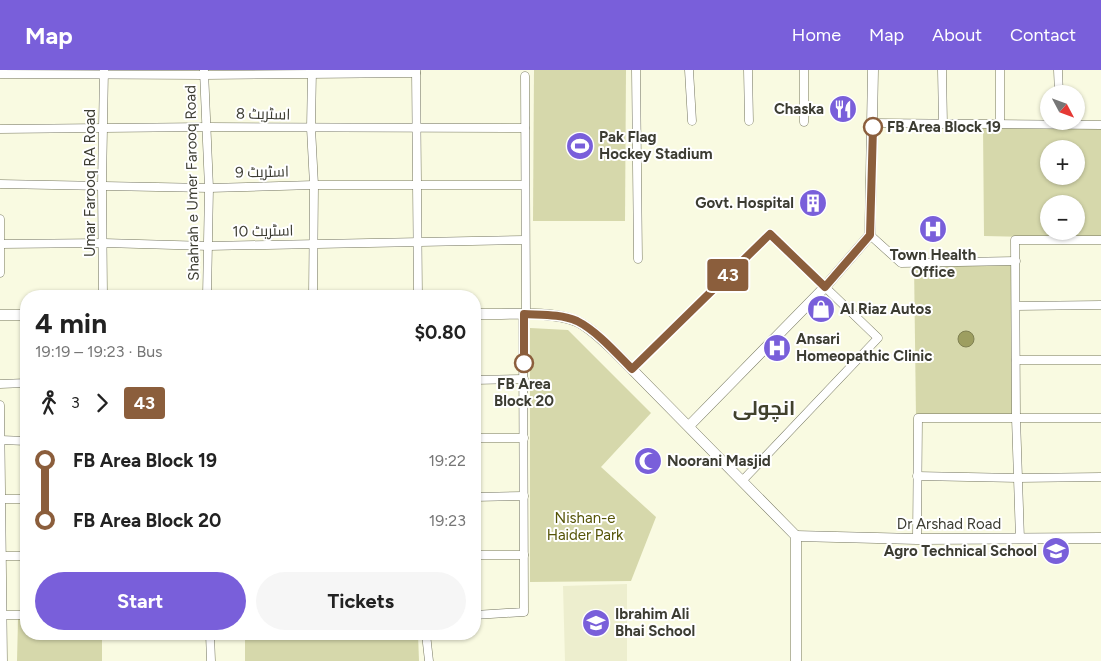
<!DOCTYPE html>
<meta charset="utf-8">
<style>
:root{--surface:#fff;--page:#f6f6f6;--text:#222;--muted:#767676;--accent:#795fda}
body{margin:0;font-family:Figtree,Cairo,sans-serif;background:var(--page);color:var(--text);height:100vh;display:flex;flex-direction:column;font-size:19px;white-space:nowrap}
*{box-sizing:border-box;margin:0}
p{font-size:16px;color:var(--muted)}
.icon{flex:none;width:28px;height:28px;fill:none;stroke:currentColor;stroke-width:2;stroke-linecap:round;stroke-linejoin:round}
.map{position:relative;flex:1;overflow:hidden}
.sheet{position:absolute;left:20px;top:220px;width:461px;height:350px;display:flex;flex-direction:column;background:var(--surface);border-radius:20px;box-shadow:0 1px 4px #0004}
.sheet>*{flex:none}
.badge{padding:0 10px;border-radius:4px;font-size:18px;line-height:32px}
.needle{width:32px;rotate:131deg}
.tools{position:absolute;left:1040px;top:15px;display:grid;gap:10px}
.tools a{display:grid;place-items:center;width:45px;height:45px;border-radius:50%;background:var(--surface);box-shadow:0 1px 4px #0004;font-size:25px}
.map>.badge{position:absolute;translate:-50% -50%;box-shadow:0 0 0 2px #fff}
.legs{display:flex;align-items:center;gap:8px;height:55px;padding:0 15px;font-size:16px}
.legs p{margin-inline-start:auto}
.summary{display:flex;align-items:center;justify-content:space-between;height:85px;padding:0 15px}
h1{font-size:28px;font-weight:700;line-height:38px}
.button{display:flex;gap:10px;margin-top:auto;padding:10px 15px}
.button a{flex:1;height:58px;border-radius:30px;background:var(--accent);color:#fff;font-size:20px;font-weight:700;line-height:58px;text-align:center}
.button a+a{background:var(--page);color:var(--text)}
ul{padding:0 15px;list-style:none}
li{display:flex;align-items:center;gap:18px;height:60px;font-size:19px}
li i{display:grid;place-items:center;width:8px;height:100%;margin:0 6px;background:currentColor}
li i::after{content:'';width:12px;height:12px;margin:-6px;border:4px solid;border-radius:50%;background:var(--surface)}
li p{margin-inline-start:auto}
li:first-child i{background:linear-gradient(#0000 50%,currentColor 0)}
li:last-child i{background:linear-gradient(currentColor 50%,#0000 0)}
header{display:flex;align-items:center;gap:30px;box-sizing:border-box;height:70px;padding:0 25px;background:var(--accent);color:#fff}
header strong{font-size:24px}
nav{display:flex;gap:28px;margin-inline-start:auto;font-size:18px}
.map>svg:first-child{display:block}
</style>
<header>
<strong>Map</strong>
<nav><a>Home</a><a>Map</a><a>About</a><a>Contact</a></nav>
</header>
<div class="map">
<svg width="1101" height="591" viewBox="0 0 1101 591">
<rect width="100%" height="100%" fill="#f9fae1"/>
<path fill="#edeece" d="M627,514v77h-62l-2,-75z"/>
<g fill="#d6d8ab" fill-rule="evenodd">
<path d="M534,0h92l-1,151h-92z"/>
<path d="M1101,55v114l-117,-3 -1,-110zM1049,79h27v27h-27zM1049,134h27v27h-27z"/>
<path d="M1016,191v157h-100l-2,-155z"/>
<path d="M530,258l38,2 83,83 -50,54 55,50 -25,64 -101,1z"/>
<path d="M18,549h8v15h76v27h-85z"/>
<path d="M245,564h173l1,27h-174z"/>
</g>
<circle fill="#9d9e60" stroke="#808152" cx="966" cy="269" r="8"/>
<g fill="none" stroke-linecap="round" stroke-linejoin="round">
<g stroke="#74755f" stroke-width="9">
<g id="minor">
<path d="M312,0l-1,58 3,57 -1,111"/>
<path d="M416,0l2,226"/>
<path d="M636,0l2,189"/>
<path d="M689,0l3,51"/>
<path d="M748,0l1,51"/>
<path d="M804,0v52"/>
<path d="M942,0l1,54"/>
<path d="M1058,0l1,24"/>
<path d="M204,1l5,117 -2,108"/>
<path d="M0,4l204,1 212,-2"/>
<path d="M525,6l1,238"/>
<path d="M873,53l228,2"/>
<path d="M1000,54v-54"/>
<path d="M0,59l207,-2 318,1"/>
<path d="M0,114l209,4 105,-3h211"/>
<path d="M0,149v54"/>
<path d="M870,165l31,28 115,-2"/>
<path d="M1,174l103,-1 105,3 316,-6"/>
<path d="M103,226l-1,-111 2,-115"/>
<path d="M1016,236l85,-1"/>
<path d="M1016,290h85"/>
<path d="M632,299l138,-135 108,104 -136,143"/>
<path d="M475,310l49,-1"/>
<path d="M0,314l26,-1"/>
<path d="M0,335l3,256"/>
<path d="M475,368h49"/>
<path d="M1,370l25,1"/>
<path d="M917,406l101,2 83,-1"/>
<path d="M475,427l49,-1"/>
<path d="M1,429h25"/>
<path d="M917,469l1,-121h183"/>
<path d="M1020,469l-4,-121 -1,-178h86"/>
<path d="M475,485h49"/>
<path d="M2,486h24"/>
<path d="M3,545h23"/>
<path d="M475,545l49,-3 -1,-298"/>
<path d="M210,564l1,27"/>
<path d="M426,564l3,27"/>
</g>
</g>
<g stroke="#74755f" stroke-width="11">
<g id="tertiary">
<path d="M475,244c29,1 75,-4 101,7 14,6 26,19 37,29l183,186v125"/>
<path d="M0,245h26"/>
<path d="M689,356l136,-139 45,-52 3,-165"/>
<path d="M796,466l121,3 184,-1"/>
</g>
</g>
<use href="#minor" stroke="#fff" stroke-width="8"/>
<use href="#tertiary" stroke="#fff" stroke-width="10"/>
</g>
<g fill="none" stroke-linecap="round" stroke-linejoin="round">
<g stroke="#fff" stroke-width="11">
<path id="line-1" d="M524,293v-49c17,1 37,0 53,7 20,10 40,33 55,48l138,-135 55,53 45,-52 3,-108"/>
</g>
<use href="#line-1" stroke="#8b5e3c" stroke-width="8"/>
</g>
<defs>
<g id="restaurant-disc" transform="scale(1.4375)"><circle r="9.5" fill="#795fda" stroke="#fff"/><path d="M-5-6h1v4h1v-4h1v4h1v-4h1v5L-1.5 .5V6h-2V.5L-5-1ZM5-6V6H3V1.5H1.5Q1.5-4 5-6Z" fill="#fff"/></g>
<g id="stadium-disc" transform="scale(1.4375)"><circle r="9.5" fill="#795fda" stroke="#fff"/><path d="M0-5a6.5 5 0 1 0 0 10a6.5 5 0 1 0 0-10ZM-3.5-1.8h7v3.6h-7Z" fill="#fff"/></g>
<g id="building-disc" transform="scale(1.4375)"><circle r="9.5" fill="#795fda" stroke="#fff"/><path d="M-4-6H4V6H1V3H-1V6H-4ZM-2.5-4.3h1.7v1.8h-1.7ZM.8-4.3h1.7v1.8H.8ZM-2.5-1h1.7V.8h-1.7ZM.8-1h1.7V.8H.8Z" fill="#fff"/></g>
<g id="hospital-disc" transform="scale(1.4375)"><circle r="9.5" fill="#795fda" stroke="#fff"/><path d="M-5-5h3v3.5h4V-5h3V5h-3V1.5h-4V5h-3Z" fill="#fff"/></g>
<g id="shop-disc" transform="scale(1.4375)"><circle r="9.5" fill="#795fda" stroke="#fff"/><path d="M-5-2.5h2.3a2.7 3.5 0 0 1 5.4 0H5L5.5 6h-11ZM-1.5-2.5h3a1.5 2.3 0 0 0-3 0Z" fill="#fff"/></g>
<g id="mosque-disc" transform="scale(1.4375)"><circle r="9.5" fill="#795fda" stroke="#fff"/><path d="M3.5-4.9A6 6 0 1 0 3.5 4.9A5 5 0 1 1 3.5-4.9Z" fill="#fff"/></g>
<g id="school-disc" transform="scale(1.4375)"><circle r="9.5" fill="#795fda" stroke="#fff"/><path d="M0-5L7-2L0 1L-7-2ZM-4 1L0 2.5L4 1V4Q0 6-4 4Z" fill="#fff"/></g>
</defs>
<g fill-rule="evenodd">
<use href="#restaurant-disc" x="843" y="39"/>
<use href="#stadium-disc" x="580" y="76"/>
<use href="#building-disc" x="813" y="133"/>
<use href="#hospital-disc" x="933" y="159"/>
<use href="#shop-disc" x="821" y="239"/>
<use href="#hospital-disc" x="777" y="278"/>
<use href="#mosque-disc" x="648" y="391"/>
<use href="#school-disc" x="1056" y="481"/>
<use href="#school-disc" x="596" y="553"/>
</g>
<g fill="#fff" stroke="#8b5e3c" stroke-width="2.5">
<circle cx="873" cy="57" r="9"/>
<circle cx="524" cy="293" r="9"/>
</g>
<g text-anchor="middle" stroke-width="4" stroke-linejoin="round" paint-order="stroke">
<g font-size="15" font-weight="bold" fill="#3c3c32" stroke="#fff" text-anchor="start">
<text x="824" y="44" text-anchor="end">Chaska</text>
<text x="599" y="72">Pak Flag<tspan x="599" dy="17">Hockey Stadium</tspan></text>
<text x="794" y="138" text-anchor="end">Govt. Hospital</text>
<text x="933" y="190" text-anchor="middle">Town Health<tspan x="933" dy="17">Office</tspan></text>
<text x="840" y="244">Al Riaz Autos</text>
<text x="796" y="274">Ansari<tspan x="796" dy="17">Homeopathic Clinic</tspan></text>
<text x="667" y="396">Noorani Masjid</text>
<text x="1037" y="486" text-anchor="end">Agro Technical School</text>
<text x="615" y="549">Ibrahim Ali<tspan x="615" dy="17">Bhai School</tspan></text>
</g>
<g font-size="15" fill="#3c3c32" stroke="#fff">
<text transform="translate(263 44) rotate(1)" y="5">اسٹریٹ 8</text>
<text transform="translate(262 102) rotate(-1)" y="5">اسٹریٹ 9</text>
<text transform="translate(90 113) rotate(-90)" y="5">Umar Farooq RA Road</text>
<text transform="translate(192 113) rotate(-91)" y="5">Shahrah e Umer Farooq Road</text>
<text transform="translate(263 161) rotate(-1)" y="5">اسٹریٹ 10</text>
<text x="949" y="459">Dr Arshad Road</text>
</g>
<g font-size="15" font-weight="bold" fill="#3c3c32" stroke="#fff" text-anchor="start">
<text x="887" y="62">FB Area Block 19</text>
<text x="524" y="319" text-anchor="middle">FB Area<tspan x="524" dy="17">Block 20</tspan></text>
</g>
<g font-size="15" fill="#555407" stroke="#fff">
<text x="585" y="453">Nishan-e<tspan x="585" dy="17">Haider Park</tspan></text>
</g>
<g font-size="20" font-weight="bold" fill="#41412d" stroke="#fff">
<text x="764" y="345">انچولی</text>
</g>
</g>
</svg>
<div class="tools">
<a><svg class="needle" viewBox="-14 -14 28 28"><path d="M0-13l5 13h-10z" fill="#e53935"/><path d="M0 13l5-13h-10z" fill="#767676"/></svg></a>
<a>+</a>
<a>−</a>
</div>
<b class="badge" style="left:728px;top:205px;background:#8b5e3c;color:#fff">43</b>
<section class="sheet">
<div class="summary"><div><h1>4 min</h1><p>19:19 – 19:23 · Bus</p></div><b>$0.80</b></div>
<div class="legs"><svg class="icon" aria-label="walk" viewBox="0 0 24 24"><circle cx="13" cy="4" r="2"/><path d="M13 8l-2 6 4 7M11 14l-3 7M7 12l3-4h3l4 4"/></svg>3<svg class="icon" aria-label="forward" viewBox="0 0 24 24"><path d="M9 5l7 7-7 7"/></svg><b class="badge" style="background:#8b5e3c;color:#fff">43</b></div>
<ul>
<li><i style="color:#8b5e3c"></i><b>FB Area Block 19</b><p>19:22</p></li>
<li><i style="color:#8b5e3c"></i><b>FB Area Block 20</b><p>19:23</p></li>
</ul>
<div class="button"><a>Start</a><a>Tickets</a></div>
</section>
</div>
